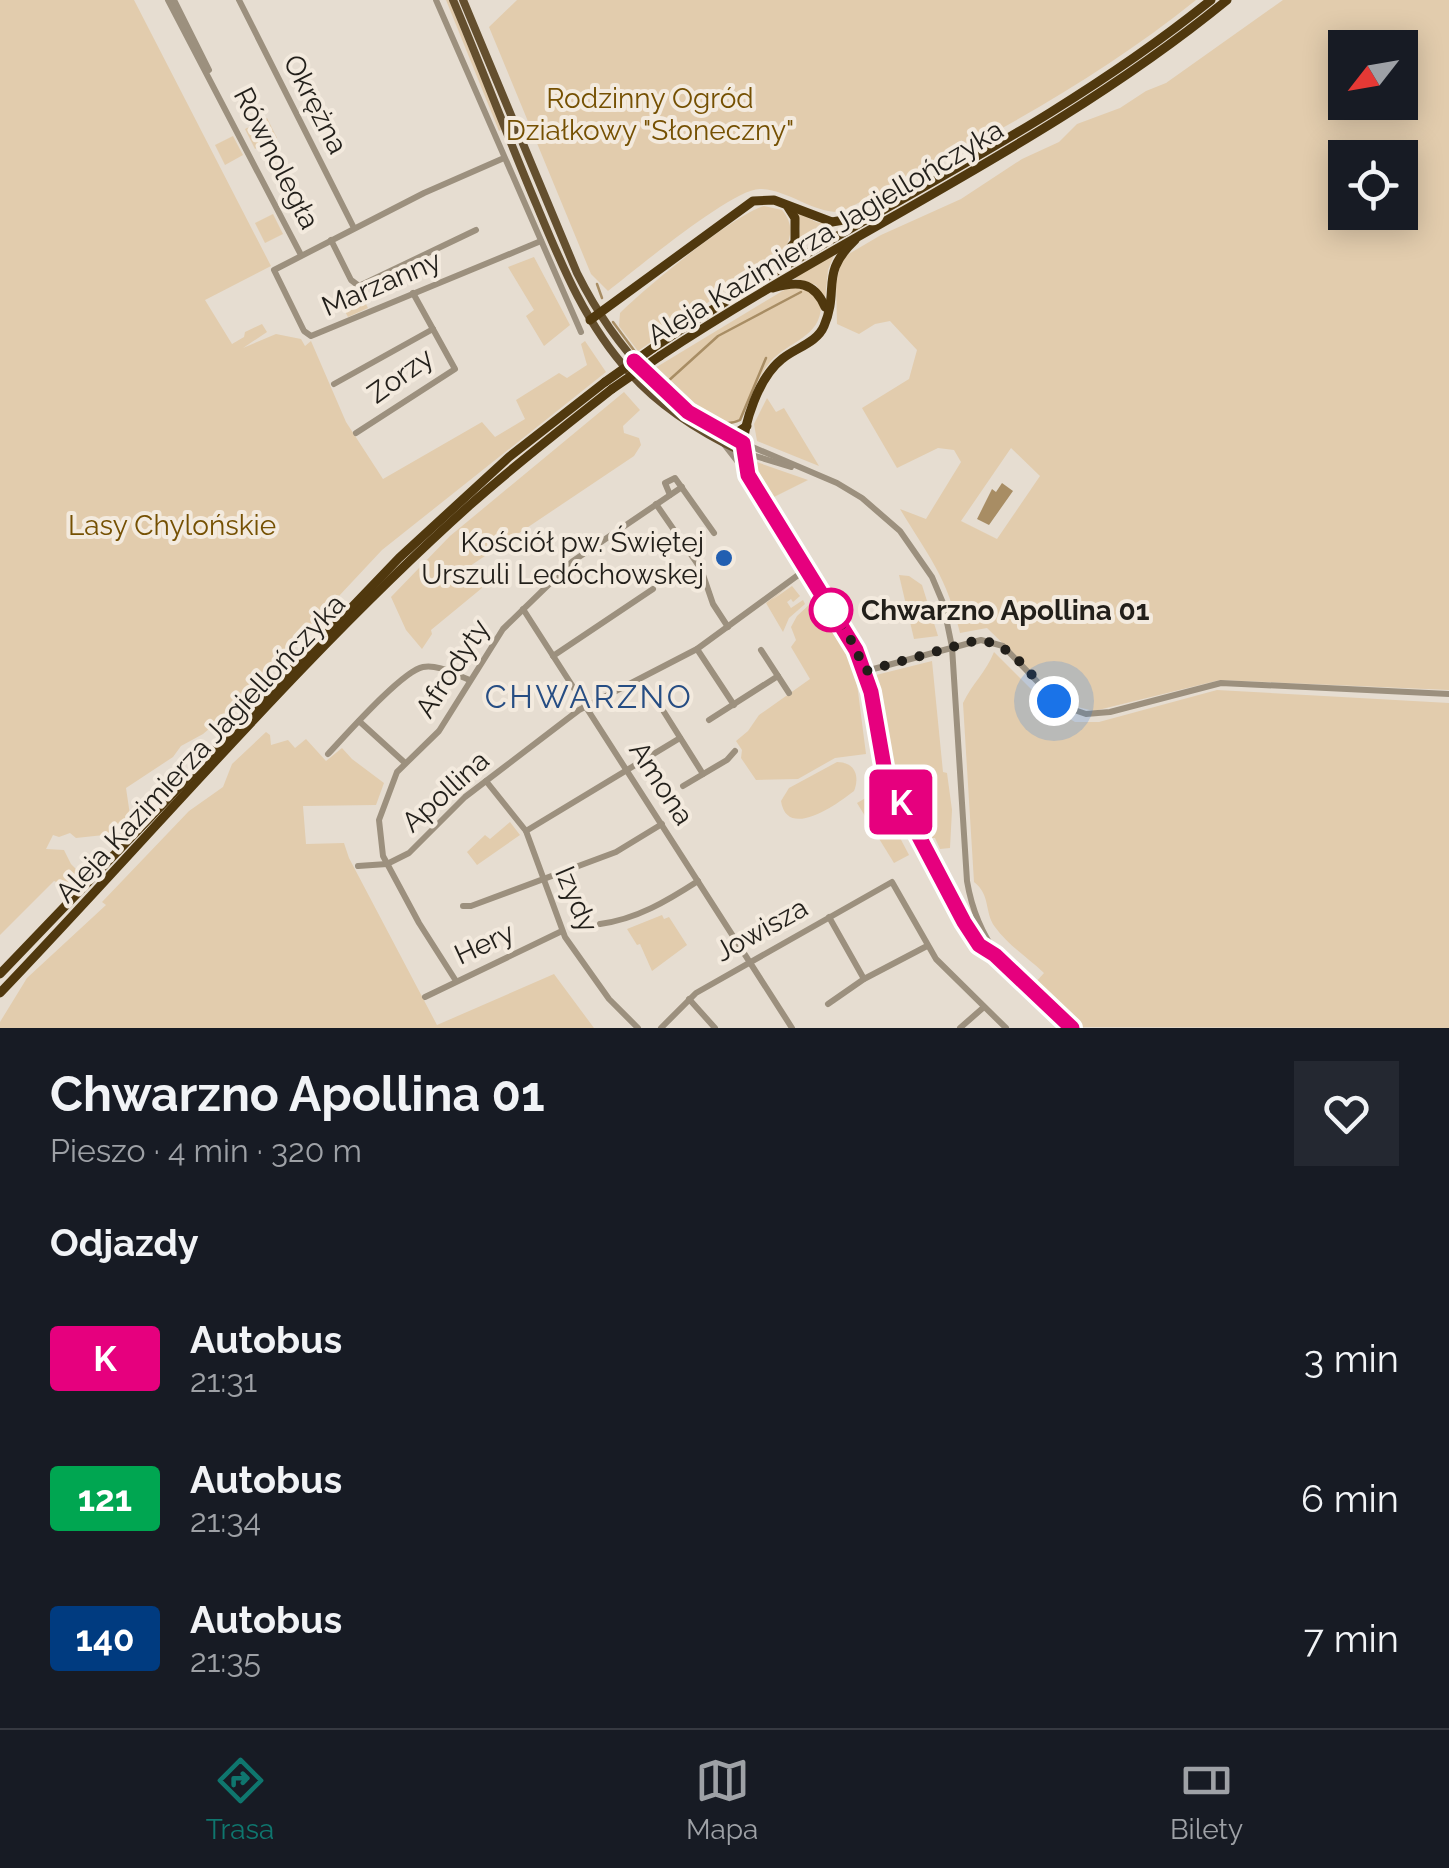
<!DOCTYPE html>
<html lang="pl">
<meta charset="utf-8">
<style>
:root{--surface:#171b24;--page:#242831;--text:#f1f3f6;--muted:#9ea1a6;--line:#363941;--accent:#0f766e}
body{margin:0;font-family:Raleway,sans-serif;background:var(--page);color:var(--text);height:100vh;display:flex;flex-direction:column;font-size:38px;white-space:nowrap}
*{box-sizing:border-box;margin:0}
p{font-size:32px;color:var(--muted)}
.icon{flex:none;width:55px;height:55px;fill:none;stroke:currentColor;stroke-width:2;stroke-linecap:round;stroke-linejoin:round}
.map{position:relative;height:1028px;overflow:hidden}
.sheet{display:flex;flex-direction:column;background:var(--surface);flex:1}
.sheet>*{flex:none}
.badge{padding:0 20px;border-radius:8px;font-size:35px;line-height:65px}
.needle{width:65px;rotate:239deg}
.fabs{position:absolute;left:1328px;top:30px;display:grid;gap:20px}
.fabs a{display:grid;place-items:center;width:90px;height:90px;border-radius:0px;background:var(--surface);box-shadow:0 5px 25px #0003;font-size:50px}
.you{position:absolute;width:50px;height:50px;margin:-25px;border:8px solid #fff;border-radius:50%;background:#1a73e8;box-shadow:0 0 0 15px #1a73e833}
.map>.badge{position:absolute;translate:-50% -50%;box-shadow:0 0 0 5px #fff}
h2{padding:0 50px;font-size:38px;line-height:90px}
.round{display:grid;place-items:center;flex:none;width:105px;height:105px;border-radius:0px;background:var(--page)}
.headline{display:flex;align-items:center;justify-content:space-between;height:170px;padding:0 50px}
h1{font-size:48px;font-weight:700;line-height:75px}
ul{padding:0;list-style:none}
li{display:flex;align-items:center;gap:30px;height:140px;padding:0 50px}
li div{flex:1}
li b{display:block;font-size:38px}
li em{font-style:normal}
li .badge{min-width:110px;font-weight:700;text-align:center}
.tabs{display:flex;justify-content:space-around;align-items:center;height:140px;border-top:2px solid var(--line);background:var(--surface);font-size:28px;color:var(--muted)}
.tabs a{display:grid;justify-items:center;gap:5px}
.tabs .selected{color:var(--accent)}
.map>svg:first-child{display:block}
</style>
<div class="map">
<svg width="1449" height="1028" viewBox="0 0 1449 1028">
<rect width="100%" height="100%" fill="#e6ddd1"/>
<g fill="#e2ccad" fill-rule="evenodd">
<path d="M0,0h134l137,266 -66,34 27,44 12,-7 1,-5 17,-8 5,8 -24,16 33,-14 25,5 4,7 6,-5 35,81 37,57 99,-57 13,15 30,-18 -9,-19 43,-27 8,5 20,-13 -6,-21 4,-3 21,31 -224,178 -145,155 -34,29 -22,12 -8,11 -47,31 4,27 -17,19 -37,4 -6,-5 -11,4 -6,-2 -7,14 18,1 7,14 10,10 -12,13 -15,-6 -54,54z"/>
<path d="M446,0h3l53,129 -3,2z"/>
<path d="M517,0h679c-108,87 -232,151 -356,212 -28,1 -51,-22 -80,-23 -27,-1 -126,82 -152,102l-17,-17 -102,-247z"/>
<path d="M1283,0h166v690l-229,-10 -126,31 -29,-7 -78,-76 -27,5c-13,-56 -31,-76 -60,-124l26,10 35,-57 -7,-12 -16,-2 -41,20 -35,-60 47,-29 8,-29 -27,-29 -15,3 -16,10 -22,-10 -1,-42 5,-20 6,-7 34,-20 80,-36 61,-40 37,-17 18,-18 43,-16 26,-17 20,-8zM1345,48h55v54h-55zM1345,158h55v54h-55zM1011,448l29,28 -43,63 -36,-18z"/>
<path d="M267,118l10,20 -22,11 -10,-20z"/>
<path d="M233,136l10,19 -18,10 -10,-20z"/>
<path d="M764,206l18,4c11,13 10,25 3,39l-147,102 -19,-25 1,-13c25,-25 113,-98 144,-107z"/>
<path d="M797,212l19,10 18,4 -37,22 3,-19z"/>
<path d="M273,214l10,20 -18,9 -10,-20z"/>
<path d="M834,255l-6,15 -3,29 -9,-14 -22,-7z"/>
<path d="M534,257l36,68 -26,21 -18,-30 8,-6 -26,-43z"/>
<path d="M789,287l20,3 12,15c0,33 -33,36 -51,57 -14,17 -21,39 -29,59 -34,9 -68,-28 -91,-50z"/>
<path d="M352,288l4,6h5l7,14 -20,9 -11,-21z"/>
<path d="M624,392l16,18 -17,16 1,7 15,5 2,7 -7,11 -164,110 12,22 -51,42 1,4 -10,15 -16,-19 -15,-33 59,-61z"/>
<path d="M767,398l9,14 8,-4 35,58 -62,-25 -3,-17z"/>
<path d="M748,459l60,21 -40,20z"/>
<path d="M899,575l10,1 13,9 16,51 -24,3z"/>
<path d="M790,585l-18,15 20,-14 8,10 -7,6 -2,-3 -4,3 4,6 12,-8 2,4 -16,14 -6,14 -17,-29z"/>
<path d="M811,603l14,22 17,14 13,29 11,86 -31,4 -37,21 -42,1 -15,-22 1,-8 -6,-9 12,-10 11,-16 51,-36 -19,-32 5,-7 -5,-13 6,-11z"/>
<path d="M994,652l54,54 27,16h24l118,-32 232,13v325l-367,-1 -47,-44 9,-10c-17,-16 -35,-27 -49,-46 -11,-15 -4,-32 -21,-45l-11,-179c9,-19 23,-31 31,-51z"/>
<path d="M932,661l11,111 4,1 5,37 -2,38 -10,1 -5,-11h-11l-36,-67 -14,-84 2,-12z"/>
<path d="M266,732l4,3 1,10 17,-5 7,8 11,-9 20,22 16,-13 10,11 32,24 -8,22 -73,1 3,38 38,-1 5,15 88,167 117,-51 40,54h-594v-6l27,-44 79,-73 -4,-3 87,-91 34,-24 9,-23z"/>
<path d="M837,762c18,0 23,14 17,29 -18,14 -67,49 -73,10l8,-13z"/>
<path d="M876,792l33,63 -15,8 -37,-60z"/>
<path d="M510,822l10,13 -43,30 -10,-13 18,-17 5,4z"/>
<path d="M662,915l2,4 5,-2 18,28 -35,26 -12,-27 -3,1 -10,-16z"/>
</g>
<path fill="#a88d64" d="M1002,483l11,8 -24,34 -12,-6 15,-30 4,3z"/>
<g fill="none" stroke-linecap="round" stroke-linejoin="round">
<g stroke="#a88d64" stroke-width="2.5">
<path d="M597,284l5,14"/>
<path d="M613,322l23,31"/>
<path d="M657,375c18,20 53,60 83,45l26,-62"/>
<path d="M666,383l52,-47 83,-44"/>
</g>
<g stroke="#9c907e" stroke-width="6">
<path d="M168,0l133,255"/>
<path d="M174,0l35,70"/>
<path d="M239,0l115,228"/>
<path d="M436,0l145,332"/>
<path d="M504,158l-80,35 -150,77 30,61 7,5 230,-95"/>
<path d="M331,240l20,40 8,6 117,-56"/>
<path d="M334,384l99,-55"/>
<path d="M356,433l99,-64 -42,-76"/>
<path d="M723,443l25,32 108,175 15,43 14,79 84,160 10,13 15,9"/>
<path d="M743,443l94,40 25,15 38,33 32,46 11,26 9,44 15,234c12,72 54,101 105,147"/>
<path d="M742,452l49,15"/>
<path d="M670,495l-5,-12 10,-5 39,55"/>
<path d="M656,504l45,65 12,35 15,23"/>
<path d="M766,509l1,8 34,48"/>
<path d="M523,609l269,419"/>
<path d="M697,649l37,56"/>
<path d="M761,650l28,43"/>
<path d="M553,656l100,-67"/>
<path d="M866,671l115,-31 22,6 57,59 26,9 24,-2 111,-29 228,11"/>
<path d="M664,712l39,62"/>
<path d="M709,720l69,-44"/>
<path d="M359,721l45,41"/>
<path d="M328,754c17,-18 74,-83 95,-87 15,-3 33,8 47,13"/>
<path d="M486,781l40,50 39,106 44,62 29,29"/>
<path d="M683,786l44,-26 8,-9"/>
<path d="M526,831l154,-93"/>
<path d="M358,866l29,-2 22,-11 56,-56 114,-87 118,-61 108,-79"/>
<path d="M463,906h8l145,-54 46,-28"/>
<path d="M829,917l35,62"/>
<path d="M600,924c37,-5 67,-23 98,-43"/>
<path d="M456,981l-37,-58 -36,-67 -4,-36 18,-48 42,-41 64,-102 70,-68 109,-74"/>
<path d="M425,997l137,-66"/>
<path d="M689,999l26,29"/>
<path d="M828,1004l36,-25 63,-33"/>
<path d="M661,1028l35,-35 196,-111 44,77 70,69"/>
<path d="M960,1028l24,-21"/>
</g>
<g stroke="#644f2e" stroke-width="8">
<path d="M453,0c29,68 55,138 84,206 25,60 49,119 93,167 31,35 70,59 112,79"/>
<path d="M463,0l114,273c37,74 91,134 166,170"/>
</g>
<g stroke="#50380e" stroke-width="9">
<path d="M775,266l20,-24v-24l-7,-11"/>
<path d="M773,288c24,-7 41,-7 52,19"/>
<path d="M590,320l163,-119 21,-1 58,22 29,-5"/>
<path d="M653,348c182,-122 387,-210 558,-348"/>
<path d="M660,356c186,-123 395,-215 567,-356"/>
<path d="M724,434l12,-1 11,-7"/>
<path d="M742,452c2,-29 16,-74 40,-93 13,-11 35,-16 42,-33 16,-37 -5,-52 31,-86"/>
<path d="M0,974l399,-416 110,-101 96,-75"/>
<path d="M0,993c156,-163 302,-337 470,-488 46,-41 94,-78 142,-116"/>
</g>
<g stroke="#50380e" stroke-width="9">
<path d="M605,382l48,-34"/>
<path d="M612,389l48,-33"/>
</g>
</g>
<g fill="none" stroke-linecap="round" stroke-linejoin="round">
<g stroke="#fff" stroke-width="22">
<path id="line" d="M634,361l54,51 55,31 5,32 108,175 15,42 14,80 79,150 15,23 16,10 77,73"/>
</g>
<use href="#line" stroke="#e6007e" stroke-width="15"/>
<path stroke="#221f1a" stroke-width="10" stroke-dasharray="0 18" d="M831,610l17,24 18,37 108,-30c34,-4 59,37 80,60"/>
</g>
<circle fill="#225fb1" stroke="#f3eade" stroke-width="4" cx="724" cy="558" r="10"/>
<circle fill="#fff" stroke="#e6007e" stroke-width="5" cx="831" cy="610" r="20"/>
<g text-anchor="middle" stroke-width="8" stroke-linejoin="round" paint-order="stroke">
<g font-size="28" fill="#755002" stroke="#f3eade">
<text x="650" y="108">Rodzinny Ogród<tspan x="650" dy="32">Działkowy "Słoneczny"</tspan></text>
<text x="172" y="535">Lasy Chylońskie</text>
</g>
<g font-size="28" fill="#221f1a" stroke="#f3eade">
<text transform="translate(316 104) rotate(63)" y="10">Okrężna</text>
<text transform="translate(277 158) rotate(63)" y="10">Równoległa</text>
<text transform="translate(825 232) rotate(-31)" y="10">Aleja Kazimierza Jagiellończyka</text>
<text transform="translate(381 283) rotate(-23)" y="10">Marzanny</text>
<text transform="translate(400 375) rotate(-36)" y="10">Zorzy</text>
<text transform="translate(452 668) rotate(-57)" y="10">Afrodyty</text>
<text transform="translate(200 748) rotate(-47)" y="10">Aleja Kazimierza Jagiellończyka</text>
<text transform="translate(662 783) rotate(57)" y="10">Amona</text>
<text transform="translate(445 791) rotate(-42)" y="10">Apollina</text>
<text transform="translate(577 899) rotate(67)" y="10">Izydy</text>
<text transform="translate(761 929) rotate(-29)" y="10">Jowisza</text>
<text transform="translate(484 943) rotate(-25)" y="10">Hery</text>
</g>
<g font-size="28" fill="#221f1a" stroke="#f3eade" text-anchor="end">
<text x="704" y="552">Kościół pw. Świętej<tspan x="704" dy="32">Urszuli Ledóchowskej</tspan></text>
</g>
<g font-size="28" font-weight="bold" fill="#221f1a" stroke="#f3eade" text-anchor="start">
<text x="861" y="620">Chwarzno Apollina 01</text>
</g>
<g font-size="32" letter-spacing="2.5" fill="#264d83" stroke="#f3eade">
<text x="589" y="708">CHWARZNO</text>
</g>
</g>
</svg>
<div class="fabs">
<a><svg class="needle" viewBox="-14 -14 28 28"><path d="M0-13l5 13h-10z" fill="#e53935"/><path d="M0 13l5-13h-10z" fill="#9ea1a6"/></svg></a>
<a><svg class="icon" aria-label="locate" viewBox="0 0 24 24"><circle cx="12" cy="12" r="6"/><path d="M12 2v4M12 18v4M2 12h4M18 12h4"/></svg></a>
</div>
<div class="you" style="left:1054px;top:701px"></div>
<b class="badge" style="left:901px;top:802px;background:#e6007e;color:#fff">K</b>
</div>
<section class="sheet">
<div class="headline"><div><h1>Chwarzno Apollina 01</h1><p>Pieszo · 4 min · 320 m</p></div><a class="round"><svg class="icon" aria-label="heart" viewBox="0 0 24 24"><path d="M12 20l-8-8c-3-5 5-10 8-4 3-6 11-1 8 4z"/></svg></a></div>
<h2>Odjazdy</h2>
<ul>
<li><span class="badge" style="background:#e6007e;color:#fff">K</span><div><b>Autobus</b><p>21:31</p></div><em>3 min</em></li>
<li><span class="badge" style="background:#00a651;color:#fff">121</span><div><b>Autobus</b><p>21:34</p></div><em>6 min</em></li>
<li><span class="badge" style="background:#003b80;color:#fff">140</span><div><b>Autobus</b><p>21:35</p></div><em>7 min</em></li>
</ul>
</section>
<nav class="tabs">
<a class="selected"><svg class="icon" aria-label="directions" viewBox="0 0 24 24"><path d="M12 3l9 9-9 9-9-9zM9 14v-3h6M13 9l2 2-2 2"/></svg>Trasa</a>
<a><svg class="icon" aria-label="map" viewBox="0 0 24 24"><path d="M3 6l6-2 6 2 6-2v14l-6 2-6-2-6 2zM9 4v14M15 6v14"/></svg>Mapa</a>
<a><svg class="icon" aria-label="tickets" viewBox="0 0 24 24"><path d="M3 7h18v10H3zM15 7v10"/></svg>Bilety</a>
</nav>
